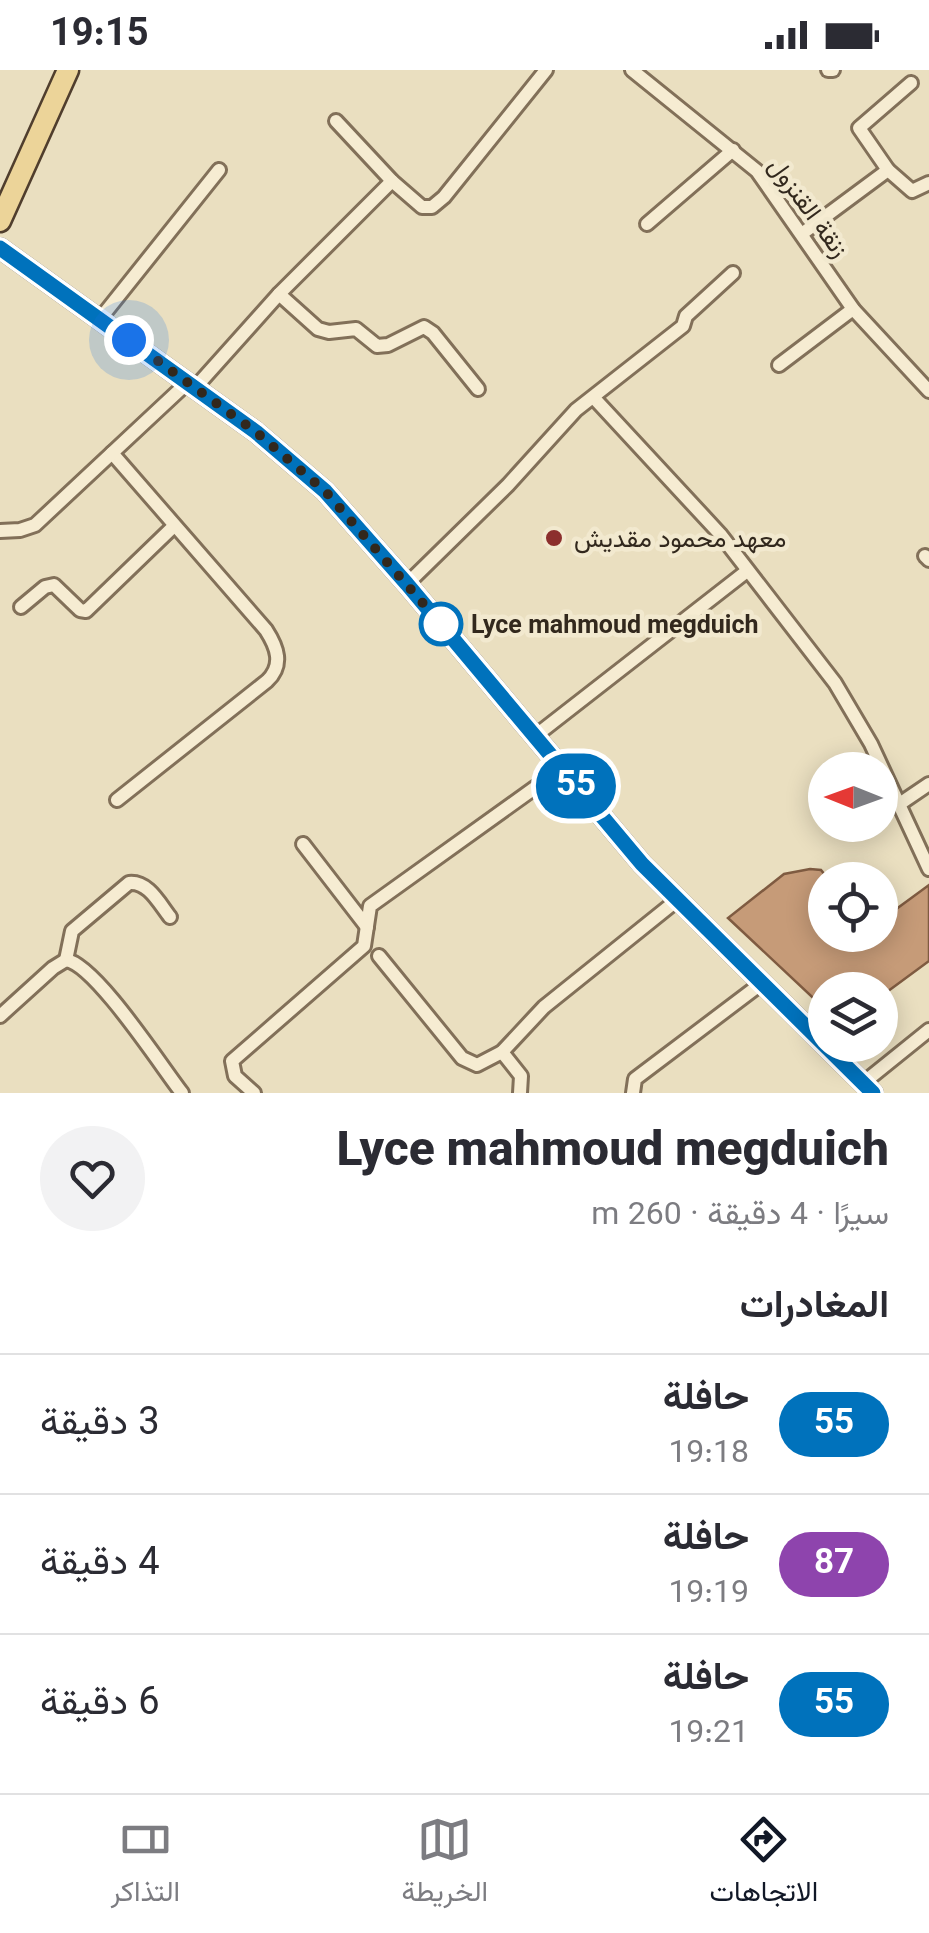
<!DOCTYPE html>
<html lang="ar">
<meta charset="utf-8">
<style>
:root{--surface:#fff;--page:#f2f2f3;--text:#2b2b33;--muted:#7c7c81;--line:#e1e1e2;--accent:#111827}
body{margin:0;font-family:Georgia,Vazirmatn,serif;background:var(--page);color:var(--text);direction:rtl;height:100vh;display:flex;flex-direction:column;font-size:38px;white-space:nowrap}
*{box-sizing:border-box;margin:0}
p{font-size:32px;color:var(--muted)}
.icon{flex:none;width:55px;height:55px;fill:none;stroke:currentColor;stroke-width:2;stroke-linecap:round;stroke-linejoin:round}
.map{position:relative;height:1023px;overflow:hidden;direction:ltr}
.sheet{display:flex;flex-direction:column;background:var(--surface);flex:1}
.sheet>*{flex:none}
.badge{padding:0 20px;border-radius:32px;font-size:35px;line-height:65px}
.needle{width:65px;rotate:271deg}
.fabs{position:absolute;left:808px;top:682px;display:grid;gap:20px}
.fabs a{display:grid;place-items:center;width:90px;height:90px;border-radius:50%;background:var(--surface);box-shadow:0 5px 25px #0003;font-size:50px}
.you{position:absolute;width:50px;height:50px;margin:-25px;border:8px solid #fff;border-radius:50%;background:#1a73e8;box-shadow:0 0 0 15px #1a73e833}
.map>.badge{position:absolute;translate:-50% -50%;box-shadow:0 0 0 5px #fff}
h2{padding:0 40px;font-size:38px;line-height:90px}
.round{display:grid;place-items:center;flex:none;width:105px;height:105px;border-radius:52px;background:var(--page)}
.overview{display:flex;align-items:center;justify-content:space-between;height:170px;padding:0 40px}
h1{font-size:48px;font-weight:800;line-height:75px}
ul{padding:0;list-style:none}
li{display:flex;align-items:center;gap:30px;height:140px;padding:0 40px;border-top:2px solid var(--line)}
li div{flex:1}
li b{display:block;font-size:38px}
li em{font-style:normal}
li .badge{min-width:110px;font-weight:700;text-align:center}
.status{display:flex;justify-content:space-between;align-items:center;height:70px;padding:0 50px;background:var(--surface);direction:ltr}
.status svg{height:28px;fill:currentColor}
.dock{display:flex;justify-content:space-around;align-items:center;height:140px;border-top:2px solid var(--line);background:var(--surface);font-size:28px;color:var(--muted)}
.dock a{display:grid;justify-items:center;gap:5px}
.dock .active{color:var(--accent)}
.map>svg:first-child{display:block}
</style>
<div class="status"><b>19:15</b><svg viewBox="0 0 49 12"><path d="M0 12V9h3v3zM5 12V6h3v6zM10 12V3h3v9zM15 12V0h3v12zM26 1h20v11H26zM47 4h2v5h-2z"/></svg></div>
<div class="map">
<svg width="929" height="1023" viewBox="0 0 929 1023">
<rect width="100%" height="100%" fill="#eadfc0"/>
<path fill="#c69b78" stroke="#7f5b41" stroke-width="2.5" d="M810,799l11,1 4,5v60h55v-14l49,-36v76l-49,36v-7h-55v19l-97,-91 56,-44z"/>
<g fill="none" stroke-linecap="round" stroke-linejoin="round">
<g stroke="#827059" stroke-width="18">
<g id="street">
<path d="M632,0l125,101 96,138 76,82"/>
<path d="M828,0h5"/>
<path d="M336,51l56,60 30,26h10l12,-10 102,-127"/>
<path d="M888,100l-29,-42 52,-45"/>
<path d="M647,154l86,-74"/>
<path d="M803,163l85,-63 24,21 17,-8"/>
<path d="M279,224l39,35 11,3 27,-3 21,17 11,-1 36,-18 9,6 45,56"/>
<path d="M100,249l119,-149"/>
<path d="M779,295l74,-56"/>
<path d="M194,319l85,-95 113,-113"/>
<path d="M594,328l126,136 115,149 36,61 58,125"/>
<path d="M112,383l154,177c11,17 18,35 1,51l-150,119"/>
<path d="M0,461l20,-1 15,-5 152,-142"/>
<path d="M925,486l4,4"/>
<path d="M407,514l101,-99 68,-75 107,-84 3,-10 47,-43"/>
<path d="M21,537l24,-20 9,-2 26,25 6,1 88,-85"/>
<path d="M534,667l213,-166"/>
<path d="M898,735l31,-21"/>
<path d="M303,774l64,83"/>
<path d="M379,886l83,102 15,7 25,-13 42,-45 132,-106"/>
<path d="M66,890c29,4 95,106 116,133"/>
<path d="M66,890l6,-29 57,-48c19,-2 30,20 41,34"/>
<path d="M0,946l53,-48 13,-8"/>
<path d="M502,982l19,24 -1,17"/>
<path d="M862,1014l67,-54"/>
<path d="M254,1023l-19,-17 -3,-15 132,-115 6,-40 191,-137"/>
<path d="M633,1023l2,-14 127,-96"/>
</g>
</g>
<g stroke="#63513d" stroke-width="22">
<path id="secondary" d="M0,178l256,184 69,59 82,93 235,280 231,229"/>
</g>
<g stroke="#503e2d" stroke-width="25">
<path id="primary" d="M0,151l68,-151"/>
</g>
<use href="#street" stroke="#f6ecd2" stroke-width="12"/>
<use href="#secondary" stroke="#f6ecd2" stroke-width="18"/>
<use href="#primary" stroke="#ecd499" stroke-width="20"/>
</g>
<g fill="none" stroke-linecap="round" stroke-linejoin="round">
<g stroke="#fff" stroke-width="22">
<path id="line" d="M0,178l256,184 69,59 82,93 235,280 231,229"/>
</g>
<use href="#line" stroke="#0072bc" stroke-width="15"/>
<path stroke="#32281d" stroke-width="10" stroke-dasharray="0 18" d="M129,270l127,92 69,59 116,133"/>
</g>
<circle fill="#8c2f2d" stroke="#f2e9cf" stroke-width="4" cx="554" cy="468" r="10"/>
<circle fill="#fff" stroke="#0072bc" stroke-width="5" cx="441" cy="554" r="20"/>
<g text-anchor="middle" stroke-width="9" stroke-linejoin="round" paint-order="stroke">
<g font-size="25" fill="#32281d" stroke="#f2e9cf">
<text transform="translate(809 137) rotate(54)" y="9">زنقة القنزول</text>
</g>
<g font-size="25" fill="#32281d" stroke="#f2e9cf" text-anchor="start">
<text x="574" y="477">معهد محمود مقديش</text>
</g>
<g font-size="25" font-weight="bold" fill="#32281d" stroke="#f2e9cf" text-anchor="start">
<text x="471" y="563">Lyce mahmoud megduich</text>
</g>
</g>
</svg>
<div class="fabs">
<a><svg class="needle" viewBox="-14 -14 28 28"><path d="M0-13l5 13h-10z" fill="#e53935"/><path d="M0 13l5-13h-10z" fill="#7c7c81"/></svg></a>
<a><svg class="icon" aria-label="locate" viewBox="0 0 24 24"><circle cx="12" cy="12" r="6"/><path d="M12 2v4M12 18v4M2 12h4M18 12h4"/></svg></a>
<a><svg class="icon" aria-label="layers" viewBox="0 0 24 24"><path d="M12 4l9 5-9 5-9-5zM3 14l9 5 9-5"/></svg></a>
</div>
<div class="you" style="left:129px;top:270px"></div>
<b class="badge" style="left:576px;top:716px;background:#0072bc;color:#fff">55</b>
</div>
<section class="sheet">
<div class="overview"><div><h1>Lyce mahmoud megduich</h1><p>سيرًا · 4 دقيقة · 260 m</p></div><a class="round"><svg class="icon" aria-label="heart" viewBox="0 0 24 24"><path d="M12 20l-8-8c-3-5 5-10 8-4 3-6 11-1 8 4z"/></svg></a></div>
<h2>المغادرات</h2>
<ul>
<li><span class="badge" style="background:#0072bc;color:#fff">55</span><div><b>حافلة</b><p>19:18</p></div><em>3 دقيقة</em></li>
<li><span class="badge" style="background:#8e44ad;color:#fff">87</span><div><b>حافلة</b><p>19:19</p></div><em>4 دقيقة</em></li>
<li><span class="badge" style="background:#0072bc;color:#fff">55</span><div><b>حافلة</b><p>19:21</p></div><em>6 دقيقة</em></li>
</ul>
</section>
<nav class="dock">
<a class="active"><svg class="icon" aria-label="directions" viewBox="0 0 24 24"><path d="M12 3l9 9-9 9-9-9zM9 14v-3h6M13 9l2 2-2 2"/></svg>الاتجاهات</a>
<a><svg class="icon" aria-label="map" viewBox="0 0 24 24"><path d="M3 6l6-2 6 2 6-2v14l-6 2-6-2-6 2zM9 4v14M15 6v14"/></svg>الخريطة</a>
<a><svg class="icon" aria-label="tickets" viewBox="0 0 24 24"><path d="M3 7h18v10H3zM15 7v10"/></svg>التذاكر</a>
</nav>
